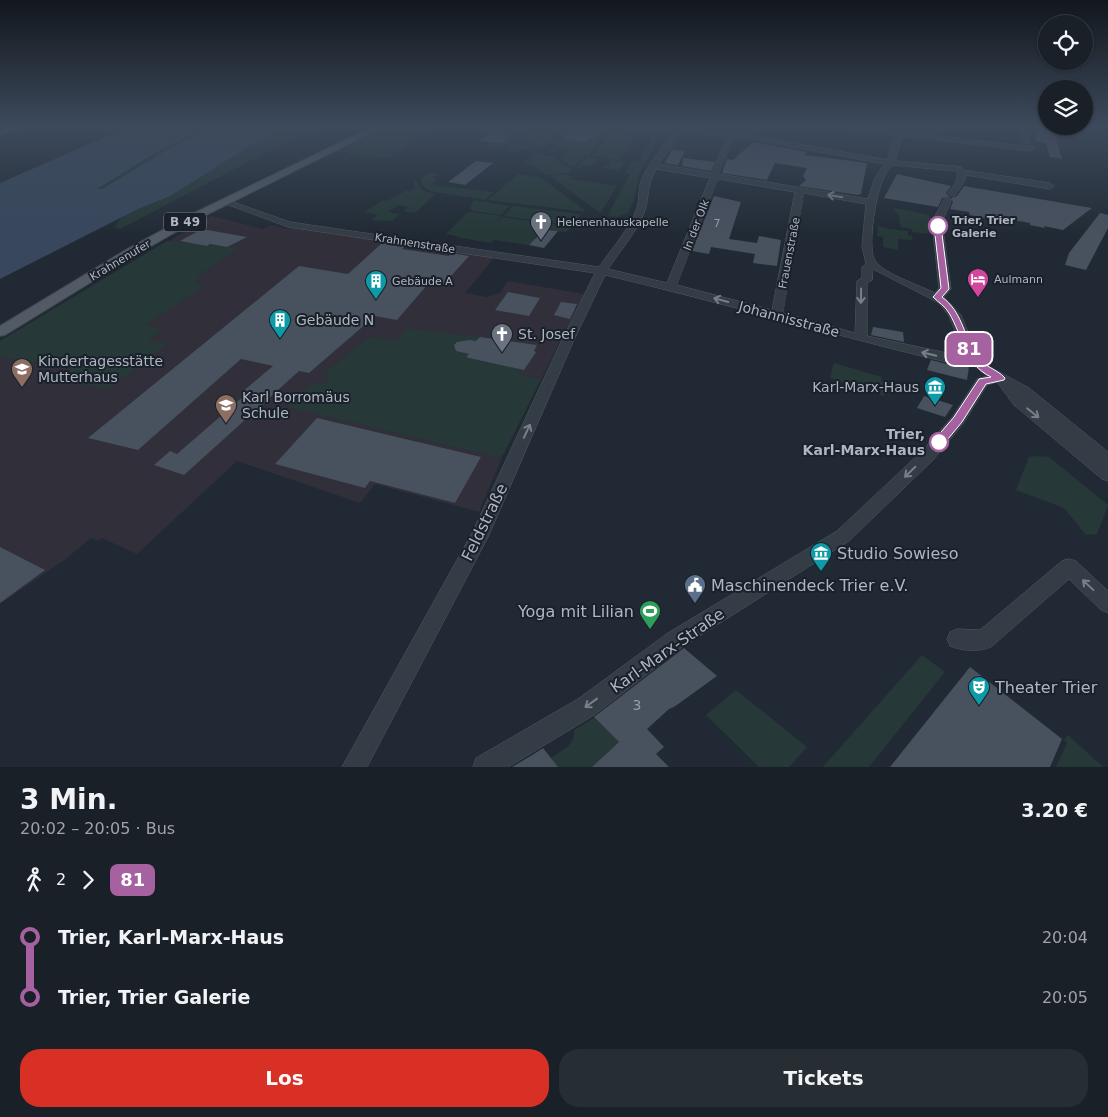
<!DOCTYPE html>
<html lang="de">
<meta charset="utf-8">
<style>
:root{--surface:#192027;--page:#262d33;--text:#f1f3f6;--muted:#9fa3a7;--line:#373e44;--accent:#d93025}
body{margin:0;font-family:"DejaVu Sans",sans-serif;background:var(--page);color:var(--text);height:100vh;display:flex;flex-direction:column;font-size:19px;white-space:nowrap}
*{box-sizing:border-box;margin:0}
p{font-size:16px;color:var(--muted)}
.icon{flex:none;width:28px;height:28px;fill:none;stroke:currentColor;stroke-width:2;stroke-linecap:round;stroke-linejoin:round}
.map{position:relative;height:767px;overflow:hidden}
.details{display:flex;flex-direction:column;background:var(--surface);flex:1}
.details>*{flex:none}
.badge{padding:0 10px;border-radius:8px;font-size:18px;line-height:32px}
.tools{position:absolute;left:1038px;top:15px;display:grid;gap:10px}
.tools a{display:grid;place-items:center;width:55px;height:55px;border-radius:50%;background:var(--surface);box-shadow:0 1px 4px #0004,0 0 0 1px var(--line);font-size:25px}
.map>.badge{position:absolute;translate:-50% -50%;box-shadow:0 0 0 2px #fff}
.legs{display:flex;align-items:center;gap:8px;height:55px;padding:0 20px;font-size:16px}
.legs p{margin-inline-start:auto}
.summary{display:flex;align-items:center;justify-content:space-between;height:85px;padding:0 20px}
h1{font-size:28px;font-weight:800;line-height:38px}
.action{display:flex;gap:10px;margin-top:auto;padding:10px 20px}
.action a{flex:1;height:58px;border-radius:20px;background:var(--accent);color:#fff;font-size:20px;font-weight:800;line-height:58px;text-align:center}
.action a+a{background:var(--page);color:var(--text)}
ul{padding:0 20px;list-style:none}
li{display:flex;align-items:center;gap:18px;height:60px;font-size:19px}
li i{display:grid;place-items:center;width:8px;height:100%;margin:0 6px;background:currentColor}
li i::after{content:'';width:12px;height:12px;margin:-6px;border:4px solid;border-radius:50%;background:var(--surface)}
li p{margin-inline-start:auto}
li:first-child i{background:linear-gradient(#0000 50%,currentColor 0)}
li:last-child i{background:linear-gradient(currentColor 50%,#0000 0)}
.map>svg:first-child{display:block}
</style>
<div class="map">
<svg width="1108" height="767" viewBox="0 0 1108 767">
<rect width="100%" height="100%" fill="#212a34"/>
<path fill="#302f3a" d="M211,216l52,13 8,-4 15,4 6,-1 202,30 -29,35 22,4 13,-4 8,-12 76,13 -81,161 -24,57 -104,-28 -15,19 -123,-42 -100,93 -35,-16 -4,3 -7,-3 -24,20 -67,46v-263z"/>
<g fill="#263837">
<path d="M203,127h9l-47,24 -63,38h-6l56,-34z"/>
<path d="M288,127h33l-52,24 -149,78 -5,-1c5,-15 23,-19 36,-25 48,-21 89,-55 137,-76z"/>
<path d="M387,127h47l-46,31 -41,-4 1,-2 -10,-1z"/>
<path d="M500,127l23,4 -24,19 -15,-2 5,-4 9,1 2,-2 3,-13 -5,-2z"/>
<path d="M602,128l6,3 -12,13 1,1 -8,11h-4l-11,11 -15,-8 8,-7 -1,-3c-8,-2 -11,5 -18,4l5,-5v-5l7,-9 -3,-3 14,-1 -10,9c19,2 28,3 41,-11z"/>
<path d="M611,131l25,5 -17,24 -26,-4z"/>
<path d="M529,132l15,2 11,-2 -1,2h3l-7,11 -13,6 -14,-1 -6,2 -13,-1 9,-8c26,4 18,1 37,-9l-4,1 -13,9 -18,-2z"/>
<path d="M648,133l8,3 -3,14 -14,24 -5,26 -6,13 -11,4 -9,-2 22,-41 -5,-1 8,-12h6l14,-24 -6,-2z"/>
<path d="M536,153l21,4 -3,2 18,10 -4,4 -21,2 -13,-9 -10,-3z"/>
<path d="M587,157l38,5 -7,8 -16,-2 2,-3h4l3,-4 -14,-2 -6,7 -8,-1 -3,3h-4z"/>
<path d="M430,173l8,1 -5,4 4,1 -6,6 63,7 -9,8 -55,-9c-6,-3 -9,-6 -9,-13z"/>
<path d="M518,174l23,4 46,34 -99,-12z"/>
<path d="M562,174l12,2 -3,3 46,7 -16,26h-2l-49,-36z"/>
<path d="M414,181l4,1c1,9 9,10 17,12l-20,19 -12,-2 5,-4 -10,-2 -10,7 12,2 -8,7 -21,-1 7,-5 -14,-3 19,-12 4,1 18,-10h4l6,-3z"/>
<path d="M474,200l35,6 -8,9 -28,-4 -3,-3z"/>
<path d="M512,206l69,8 -8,12 -69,-10z"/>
<path d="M895,208l34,7 3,19 -20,-2v-3l-11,-2 -2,-8 1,-3 -3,-1 1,-3 -4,-1z"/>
<path d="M472,212l29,4 -5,7 6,-6 70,10 -6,5 -22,-2 -15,15 -35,-5 -3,3 -35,-6 1,-1 -11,-2 21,-21z"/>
<path d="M878,225l10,4 20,2v4l4,1v4l-14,-1v11l-15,-3v-10l-6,-1z"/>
<path d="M167,241l72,7 -43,29 4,2 -5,4 10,2 -59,40 17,4 -15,12 19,3 -60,45 -52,-9 28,-19 -53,1 -30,-5v-16z"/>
<path d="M407,328l87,11 42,13 -5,11 -6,2 1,3 -4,2 -3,5 22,4 -38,76 -6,2 -209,-50 25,-23 12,-1 4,-4 -5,-6 45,-36 27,4z"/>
<path d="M834,363l48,14 -1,4 7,3 -4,12 -54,-18z"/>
<path d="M1038,456l11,1 59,48 -11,29 -11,1 -22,-27 -48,-18 13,-33z"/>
<path d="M922,655l23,17 -76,95h-46z"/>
<path d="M736,690l71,57 -18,20h-30l-53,-52z"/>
<path d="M594,718l25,24 -27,25h-34l-7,-9c11,-8 25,-13 23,-28z"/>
<path d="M1068,735l35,32h-47l11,-24 -3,-3z"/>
</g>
<path fill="#38475c" d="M128,127h75l-51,28 -55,34h5l63,-38 47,-24h76l-38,19 -80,50 -32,13 -138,70v-96z"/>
<g fill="#48515e">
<path d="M572,127h31l-11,12h-3l-3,3 -25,-3z"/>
<path d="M495,128l6,1 7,7 -8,7 -21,-2z"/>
<path d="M1055,130v5l7,24 -12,-2 -4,-14 -11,-2 1,-10z"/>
<path d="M753,142l54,10 -2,3 62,8 -6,31 -3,1 -59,-9 7,-6 -3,-4 4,-8 -32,-5 -8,17 -45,-7 5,-14 6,1z"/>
<path d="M672,150l13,1 -7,14 -13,-2z"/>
<path d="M683,158l32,4 -4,9 -29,-5z"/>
<path d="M476,161l17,2 -28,22 -17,-3z"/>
<path d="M897,174l54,12 -5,7 5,5 6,-2 7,-10 128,22 -29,22 -19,-4 1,2 -15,-3v-2l-35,-6 -1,3 -24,-5 -1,-3 -19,-3 3,-7 -3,-5 -8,1 -4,9 -54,-9z"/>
<path d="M714,196l27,6 -12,37 28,4 2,-7 22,4 -4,26 -24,-3 2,-9 -44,-7 -2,7 -17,-3z"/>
<path d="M1100,213l8,2v13l-22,42 -21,-5 4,-12z"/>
<path d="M202,229l45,8 -20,10 -17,-3 -3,2 -27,-5z"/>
<path d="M544,230l14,1 -14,17 -15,-3z"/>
<path d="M382,243l23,3 -3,3 47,7 2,-3 18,3 -25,28 -3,-1 -3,3 -10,-2 -31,36 -22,-4 -66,57 -10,-2 -115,104 -30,-10 16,-14 7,3 68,-59 -4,-2 32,-27 -32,-7 -103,91 -50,-12 211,-172 49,8z"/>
<path d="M508,292l32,6 -11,18 -34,-6z"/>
<path d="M561,302l16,2 -7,15 -16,-4z"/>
<path d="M873,327l30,5 1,10 -33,-7z"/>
<path d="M480,337l57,8 -3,6 2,1 -12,18 -55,-12 -3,-1 3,-3 -13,-3 -2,-6 3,-3 13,-2 6,1z"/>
<path d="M931,360l28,7h10l-2,13 -40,-10z"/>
<path d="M924,396l29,9 -8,12 -28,-9z"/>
<path d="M317,418l164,39 -26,46 -85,-22 -5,7 -90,-24z"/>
<path d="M0,547l45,23 -45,33z"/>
<path d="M684,648l33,28 -43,31 -5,2 -22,20 17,18 -8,7 13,13h-77l27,-25 -25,-25z"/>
<path d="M970,667l92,72 -12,28h-160z"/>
<path d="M543,748l15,19h-46l22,-13z"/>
</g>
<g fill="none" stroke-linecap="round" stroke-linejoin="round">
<g stroke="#525963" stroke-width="1">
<g id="minor">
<path d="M630,127h50l70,8 137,25 8,-25 -52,-8h23l31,4 1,-4h6l-1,5 131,15 1,2 -4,2 -129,-15 -7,25 59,5 8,1 1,3 87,13 4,3 -4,3 -84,-14 -2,7 -9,13 -3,1 -4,-3 8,-11 2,-8 -2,-3 -64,-6c-4,5 -8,11 -10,17 -6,14 -16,68 -6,80 11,13 43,23 59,31l4,-5 -7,-66 12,-23h6l1,2 -9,21 9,67 -7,8 17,18 16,39 13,13 39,21 79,64v29l-6,-2 -88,-74 -17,-23 -10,3 -24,39 -30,36 -84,81 -167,106 -88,68 -86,52h-35l3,-9 102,-59 90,-66 169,-102 84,-79 32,-36 24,-37 10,-3 -14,-11h-14c-119,-28 -235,-62 -354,-90l-32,67 -85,195 -121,230h-25l130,-234 89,-191 34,-69 -307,-46 -62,-23 4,-3 3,1 57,20 20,3 289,42c12,-18 31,-38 38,-59 3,-9 1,-19 4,-27 7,-19 23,-32 31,-50l-9,-1 -3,3zM679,132l48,5 -15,36 -54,-9 16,-20zM734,137l16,2 134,25 -10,16 -6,19 -149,-25zM656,169l54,9 -43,105 -59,-14c12,-18 28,-36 36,-56 6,-16 2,-27 12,-44zM718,179l77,13 -23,118 -95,-25zM804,193l62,11 -4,42 4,18 -4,3v11l-5,3 -2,52 -72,-20zM873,269l66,34 10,13 17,41 -99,-21v-53l5,-3z"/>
<path d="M1024,127h7l-2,8 1,7 -4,2 -4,-2 -1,-7z"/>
<path d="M1069,559l7,2 32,30v22l-7,-3 -32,-31 -78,68c-12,5 -29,4 -41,-1l-3,-7 3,-7 7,-3 23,1 82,-69z"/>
</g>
</g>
<g stroke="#3e454f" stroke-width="2">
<g id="major">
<path d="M8,127h13l-21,8v-5z"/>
<path d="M372,127h11l-183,91 -68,39 -127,78 -5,1v-10l124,-75 68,-37z"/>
</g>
</g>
<use href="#minor" fill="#343c45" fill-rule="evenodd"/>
<use href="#major" fill="#525b65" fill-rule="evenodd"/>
</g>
<defs><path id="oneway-shaft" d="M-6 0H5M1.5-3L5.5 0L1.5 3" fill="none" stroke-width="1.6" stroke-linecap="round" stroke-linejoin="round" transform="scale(1.25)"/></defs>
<g stroke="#787f8a">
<use href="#oneway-shaft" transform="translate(835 196) rotate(-171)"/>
<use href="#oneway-shaft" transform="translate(861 296) rotate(91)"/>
<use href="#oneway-shaft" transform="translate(721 300) rotate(-165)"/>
<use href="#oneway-shaft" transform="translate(929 354) rotate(-167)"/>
<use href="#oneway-shaft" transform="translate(1033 413) rotate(39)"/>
<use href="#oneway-shaft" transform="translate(527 431) rotate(-65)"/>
<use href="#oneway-shaft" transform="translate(910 472) rotate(136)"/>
<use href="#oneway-shaft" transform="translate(1088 585) rotate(-137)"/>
<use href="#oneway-shaft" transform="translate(591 703) rotate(144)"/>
</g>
<linearGradient id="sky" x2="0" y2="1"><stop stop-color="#12171d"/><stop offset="0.54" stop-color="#3d4a5c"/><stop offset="1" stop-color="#3d4a5c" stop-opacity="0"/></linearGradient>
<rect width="1108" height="235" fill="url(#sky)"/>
<path fill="#a661a1" stroke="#fff" d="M938,224l3,2 8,63 -7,8c20,15 21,36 33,56 9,15 21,15 30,25l-1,2 -18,4 -24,38 -19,23 -4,1 -6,-4 2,-3 19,-22 25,-38 12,-2c-27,-13 -28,-41 -42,-64 -4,-7 -10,-10 -16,-16l8,-9 -7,-62z"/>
<defs>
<g id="church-pin" transform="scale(1.125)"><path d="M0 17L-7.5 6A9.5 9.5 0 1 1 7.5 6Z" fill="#6b7280" stroke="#1a212a"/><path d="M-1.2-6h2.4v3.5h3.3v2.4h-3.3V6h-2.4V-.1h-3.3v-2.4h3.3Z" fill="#fff"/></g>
<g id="hotel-pin" transform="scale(1.125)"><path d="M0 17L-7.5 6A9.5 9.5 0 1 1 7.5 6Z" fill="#d1479c" stroke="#1a212a"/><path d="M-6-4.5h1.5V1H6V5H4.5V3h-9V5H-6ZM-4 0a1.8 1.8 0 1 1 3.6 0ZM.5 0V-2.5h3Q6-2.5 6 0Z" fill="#fff"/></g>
<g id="building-pin" transform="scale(1.125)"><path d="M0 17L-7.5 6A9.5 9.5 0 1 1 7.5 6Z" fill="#0f9aa8" stroke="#1a212a"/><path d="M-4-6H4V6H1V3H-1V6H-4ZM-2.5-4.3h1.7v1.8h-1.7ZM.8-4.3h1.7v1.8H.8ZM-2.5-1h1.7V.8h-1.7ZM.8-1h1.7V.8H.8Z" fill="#fff"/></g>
<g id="school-pin" transform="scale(1.125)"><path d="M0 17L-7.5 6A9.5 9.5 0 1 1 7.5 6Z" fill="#8d6e63" stroke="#1a212a"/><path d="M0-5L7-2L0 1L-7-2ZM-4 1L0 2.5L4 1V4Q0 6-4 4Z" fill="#fff"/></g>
<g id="museum-pin" transform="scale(1.125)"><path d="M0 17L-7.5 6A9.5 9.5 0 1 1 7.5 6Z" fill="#0f9aa8" stroke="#1a212a"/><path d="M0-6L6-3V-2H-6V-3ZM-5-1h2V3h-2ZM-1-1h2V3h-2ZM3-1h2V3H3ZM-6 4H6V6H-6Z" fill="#fff"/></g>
<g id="university-pin" transform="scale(1.125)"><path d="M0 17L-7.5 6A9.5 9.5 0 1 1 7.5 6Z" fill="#8d6e63" stroke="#1a212a"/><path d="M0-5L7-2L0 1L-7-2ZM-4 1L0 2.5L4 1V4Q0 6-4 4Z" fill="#fff"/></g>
<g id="civic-pin" transform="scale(1.125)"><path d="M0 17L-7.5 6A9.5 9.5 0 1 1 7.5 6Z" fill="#5c6f8a" stroke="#1a212a"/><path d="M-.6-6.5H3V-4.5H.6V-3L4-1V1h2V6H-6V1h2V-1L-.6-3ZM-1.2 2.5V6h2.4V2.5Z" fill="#fff"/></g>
<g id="stadium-pin" transform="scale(1.125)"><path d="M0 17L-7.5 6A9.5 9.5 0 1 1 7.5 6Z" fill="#2e9e5b" stroke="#1a212a"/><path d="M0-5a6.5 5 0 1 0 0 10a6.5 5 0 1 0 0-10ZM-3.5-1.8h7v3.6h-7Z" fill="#fff"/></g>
<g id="theatre-pin" transform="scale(1.125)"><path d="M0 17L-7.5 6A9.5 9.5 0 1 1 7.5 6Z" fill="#0f9aa8" stroke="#1a212a"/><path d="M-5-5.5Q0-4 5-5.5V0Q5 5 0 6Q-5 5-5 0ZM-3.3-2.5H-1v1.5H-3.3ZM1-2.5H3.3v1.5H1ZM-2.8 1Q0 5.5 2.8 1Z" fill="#fff"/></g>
</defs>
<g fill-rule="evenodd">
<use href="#church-pin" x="541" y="222"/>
<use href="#hotel-pin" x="978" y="279"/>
<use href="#building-pin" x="376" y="281"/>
<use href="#building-pin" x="280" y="320"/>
<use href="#church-pin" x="502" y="334"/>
<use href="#school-pin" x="22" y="369"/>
<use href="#museum-pin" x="935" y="387"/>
<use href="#university-pin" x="226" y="405"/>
<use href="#museum-pin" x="821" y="553"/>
<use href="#civic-pin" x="695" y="585"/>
<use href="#stadium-pin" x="650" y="611"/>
<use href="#theatre-pin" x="979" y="687"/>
</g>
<g fill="#fff" stroke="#a661a1" stroke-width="2.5">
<circle cx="938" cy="226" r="9"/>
<circle cx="939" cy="442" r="9"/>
</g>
<g text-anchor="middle" stroke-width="4" stroke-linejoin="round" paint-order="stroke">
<g font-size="11" font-weight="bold" fill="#afb6c2" stroke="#1a212a" text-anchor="start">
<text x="952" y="224">Trier, Trier<tspan x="952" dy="13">Galerie</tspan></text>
</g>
<g font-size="11" fill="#afb6c2" stroke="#1a212a" text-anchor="start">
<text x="557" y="226">Helenenhauskapelle</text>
<text x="994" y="283">Aulmann</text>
<text x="392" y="285">Gebäude A</text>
</g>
<g font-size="11" fill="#959da9">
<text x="717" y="227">7</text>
</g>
<g font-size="11" fill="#afb6c2" stroke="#1a212a">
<text transform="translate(696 225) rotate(-69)" y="4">In der Olk</text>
<text transform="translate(415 243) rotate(9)" y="4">Krahnenstraße</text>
<text transform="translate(789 253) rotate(-79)" y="4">Frauenstraße</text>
<text transform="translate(120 260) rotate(-31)" y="4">Krahnenufer</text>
</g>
<rect fill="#1a212a" stroke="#828994" stroke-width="1" x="164" y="212.5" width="42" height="19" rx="4"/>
<g font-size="12" font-weight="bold" fill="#afb6c2">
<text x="185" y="226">B 49</text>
</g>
<g font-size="14" fill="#afb6c2" stroke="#1a212a">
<text transform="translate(789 319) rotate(15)" y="5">Johannisstraße</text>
</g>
<g font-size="14" fill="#afb6c2" stroke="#1a212a" text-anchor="start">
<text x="296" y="325">Gebäude N</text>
<text x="518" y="339">St. Josef</text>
<text x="38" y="366">Kindertagesstätte<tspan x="38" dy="16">Mutterhaus</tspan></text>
<text x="919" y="392" text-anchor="end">Karl-Marx-Haus</text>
<text x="242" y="402">Karl Borromäus<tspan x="242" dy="16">Schule</tspan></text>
</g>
<g font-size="14" font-weight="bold" fill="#afb6c2" stroke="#1a212a" text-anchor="end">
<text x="925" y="439">Trier,<tspan x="925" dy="16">Karl-Marx-Haus</tspan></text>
</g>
<g font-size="14" fill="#959da9">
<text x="637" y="710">3</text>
</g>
<g font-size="16" fill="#afb6c2" stroke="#1a212a">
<text transform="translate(484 522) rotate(-64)" y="6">Feldstraße</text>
<text transform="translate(667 650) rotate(-35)" y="6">Karl-Marx-Straße</text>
</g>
<g font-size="16" fill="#afb6c2" stroke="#1a212a" text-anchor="start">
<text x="837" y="559">Studio Sowieso</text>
<text x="711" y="591">Maschinendeck Trier e.V.</text>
<text x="634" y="617" text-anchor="end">Yoga mit Lilian</text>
<text x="995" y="693">Theater Trier</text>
</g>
</g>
</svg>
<div class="tools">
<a><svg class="icon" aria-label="locate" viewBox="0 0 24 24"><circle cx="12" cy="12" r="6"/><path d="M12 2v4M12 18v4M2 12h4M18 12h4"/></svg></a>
<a><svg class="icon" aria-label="layers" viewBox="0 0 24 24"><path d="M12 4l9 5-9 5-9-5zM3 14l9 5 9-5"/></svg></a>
</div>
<b class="badge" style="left:969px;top:349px;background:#a661a1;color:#fff">81</b>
</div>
<section class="details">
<div class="summary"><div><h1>3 Min.</h1><p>20:02 – 20:05 · Bus</p></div><b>3.20 €</b></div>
<div class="legs"><svg class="icon" aria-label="walk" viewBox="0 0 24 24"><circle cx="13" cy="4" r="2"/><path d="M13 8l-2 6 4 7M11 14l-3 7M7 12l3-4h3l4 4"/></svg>2<svg class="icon" aria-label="forward" viewBox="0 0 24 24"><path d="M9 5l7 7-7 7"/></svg><b class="badge" style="background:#a661a1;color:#fff">81</b></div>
<ul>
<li><i style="color:#a661a1"></i><b>Trier, Karl-Marx-Haus</b><p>20:04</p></li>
<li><i style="color:#a661a1"></i><b>Trier, Trier Galerie</b><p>20:05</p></li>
</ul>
<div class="action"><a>Los</a><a>Tickets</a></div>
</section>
